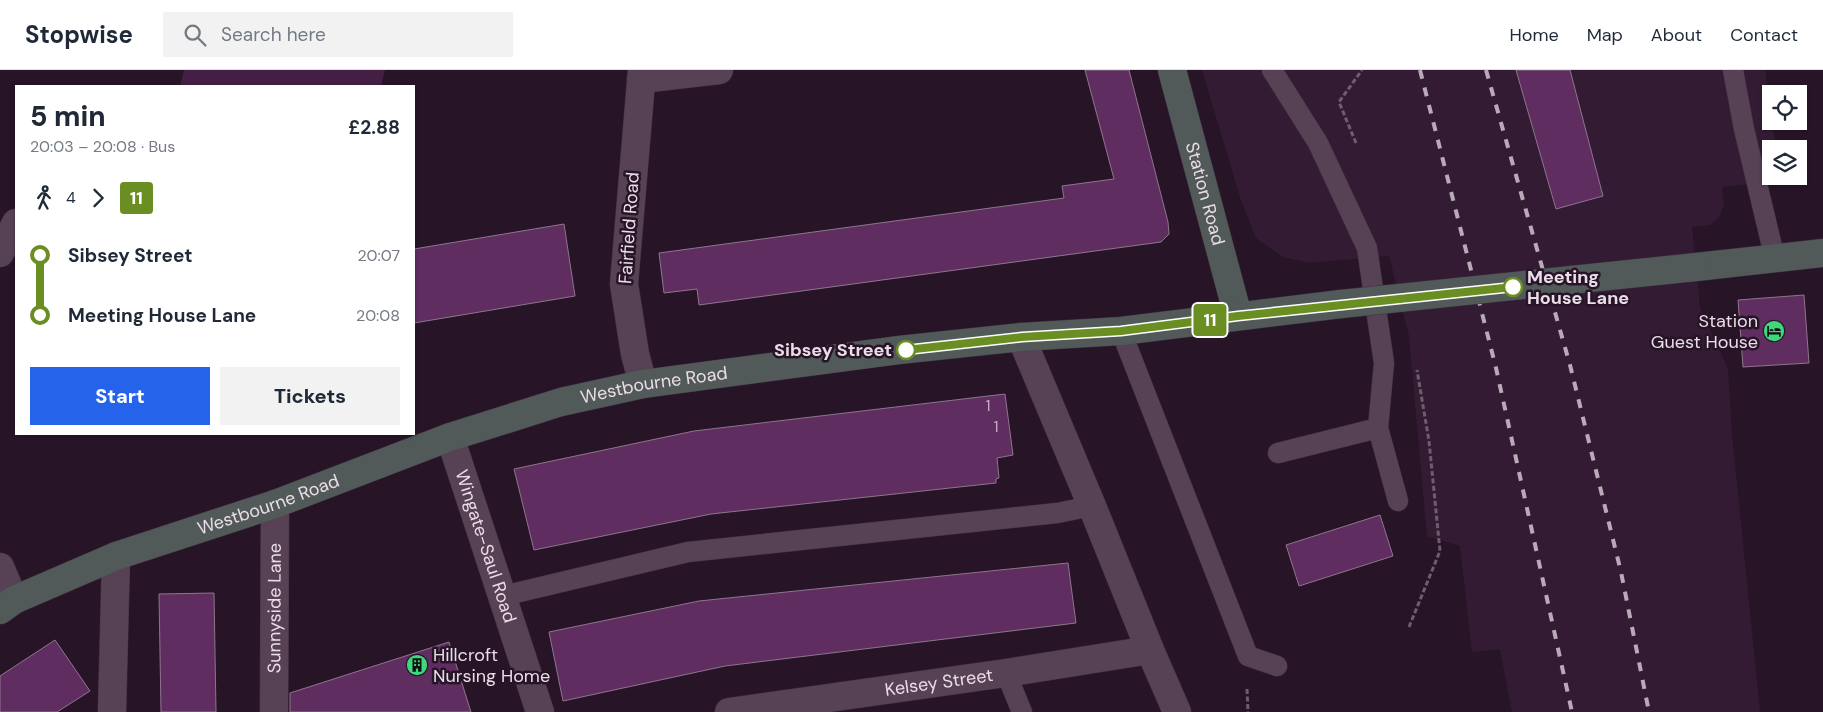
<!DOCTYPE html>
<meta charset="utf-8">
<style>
:root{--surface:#fff;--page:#f2f2f3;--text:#1f2937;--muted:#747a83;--line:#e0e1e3;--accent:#2563eb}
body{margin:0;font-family:"DM Sans",sans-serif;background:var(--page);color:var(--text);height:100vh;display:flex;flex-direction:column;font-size:19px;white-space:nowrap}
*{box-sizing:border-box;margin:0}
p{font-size:16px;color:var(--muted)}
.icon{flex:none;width:28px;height:28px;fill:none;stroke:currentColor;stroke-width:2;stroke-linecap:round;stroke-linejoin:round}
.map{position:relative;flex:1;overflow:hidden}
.side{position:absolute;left:15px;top:15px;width:400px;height:350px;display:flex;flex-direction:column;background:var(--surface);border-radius:0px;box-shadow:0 1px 4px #0004}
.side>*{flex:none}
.badge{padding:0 10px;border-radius:4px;font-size:18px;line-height:32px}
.controls{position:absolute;left:1762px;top:15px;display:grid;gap:10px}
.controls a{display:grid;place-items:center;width:45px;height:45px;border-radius:0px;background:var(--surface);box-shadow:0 1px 4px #0004;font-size:25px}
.map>.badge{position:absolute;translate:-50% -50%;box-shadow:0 0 0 2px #fff}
.legs{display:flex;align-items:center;gap:8px;height:55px;padding:0 15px;font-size:16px}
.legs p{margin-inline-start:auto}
.headline{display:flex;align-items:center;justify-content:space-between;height:85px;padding:0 15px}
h1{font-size:28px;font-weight:800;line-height:38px}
.primary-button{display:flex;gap:10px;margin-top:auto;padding:10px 15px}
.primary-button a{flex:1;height:58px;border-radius:0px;background:var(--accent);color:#fff;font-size:20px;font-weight:800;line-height:58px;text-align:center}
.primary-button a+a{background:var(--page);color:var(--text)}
ul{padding:0 15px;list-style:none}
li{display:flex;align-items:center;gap:18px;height:60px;font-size:19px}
li i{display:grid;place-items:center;width:8px;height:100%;margin:0 6px;background:currentColor}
li i::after{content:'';width:12px;height:12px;margin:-6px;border:4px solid;border-radius:50%;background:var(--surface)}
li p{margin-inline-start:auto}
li:first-child i{background:linear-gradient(#0000 50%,currentColor 0)}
li:last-child i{background:linear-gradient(currentColor 50%,#0000 0)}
header{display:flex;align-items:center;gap:30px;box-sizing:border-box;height:70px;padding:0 25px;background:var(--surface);border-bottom:1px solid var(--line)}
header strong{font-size:24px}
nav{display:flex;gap:28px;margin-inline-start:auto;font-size:18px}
.search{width:350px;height:45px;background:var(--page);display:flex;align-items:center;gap:12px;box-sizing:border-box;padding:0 18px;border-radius:0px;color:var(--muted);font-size:19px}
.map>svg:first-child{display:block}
</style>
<header>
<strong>Stopwise</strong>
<div class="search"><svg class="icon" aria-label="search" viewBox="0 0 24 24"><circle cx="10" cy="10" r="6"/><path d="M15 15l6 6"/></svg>Search here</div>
<nav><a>Home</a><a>Map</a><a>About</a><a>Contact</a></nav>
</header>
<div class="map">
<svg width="1823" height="642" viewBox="0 0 1823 642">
<rect width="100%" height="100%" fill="#271527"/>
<path fill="#331c33" d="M1202,0h563l11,79h-5v27h9v5l-58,6 2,16 -4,13 -10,9 -18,2 8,81 28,61 4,66 28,277h-248l-12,-63 -28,3 -12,-106 -33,-10 -18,-200 -20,-80 -80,7 -26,-6 -27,-19 -15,-38z"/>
<path fill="#441e44" d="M184,0h201l-4,16h-201z"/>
<g fill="#602d61" stroke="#8d768c">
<path d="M1085,0h44l39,152 1,12 -8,8 -462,63 -2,-16 -33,4 -5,-40 405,-55 -2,-12 52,-7z"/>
<path d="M1516,0h54l33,126 -47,13z"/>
<path d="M564,154l11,72 -161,27v-74z"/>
<path d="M1804,225l5,68 -66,4 -5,-67z"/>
<path d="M1005,324l8,61 -16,3 2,20 -3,1v4l-285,31 -177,36 -20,-81 180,-38z"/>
<path d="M1380,445l13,41 -94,30 -13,-41z"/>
<path d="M1068,493l8,60 -351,43 -162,35 -14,-69 150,-31z"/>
<path d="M214,523l2,119h-55l-2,-118z"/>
<path d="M55,570l35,51 -33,21h-57v-36z"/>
<path d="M449,572l22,70h-181v-19z"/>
</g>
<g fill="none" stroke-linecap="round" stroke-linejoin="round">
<g stroke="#3f3240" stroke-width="21">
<g id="lane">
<path d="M1272,0l46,73 49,105 17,115 -6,65 20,73"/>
<path d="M1733,0l11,59 31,130"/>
<path d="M1121,261l127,325 29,10"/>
<path d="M1278,383l100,-25"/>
<path d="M503,526l185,-44 369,-39 35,-7"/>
<path d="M1006,603l16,39"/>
</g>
</g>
<g stroke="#3f3240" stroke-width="29">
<g id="street">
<path d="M642,0l-18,214 11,70 8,30"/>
<path d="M641,9l78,-9"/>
<path d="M0,183l16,-30"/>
<path d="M1021,267l71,169 58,144 27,62"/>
<path id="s1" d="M450,367l90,275"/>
<path d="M0,497l14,33"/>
<path d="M112,642l4,-156"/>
<path id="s2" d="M274,642l1,-208"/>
<path id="s3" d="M729,642l277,-39 144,-23"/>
</g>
</g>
<g stroke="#3f3240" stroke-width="29">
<g id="secondary">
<path id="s4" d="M1172,0l66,246"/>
<path d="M1696,197l127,-14"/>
<path id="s5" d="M0,540l14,-10 102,-44 159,-52 175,-67 111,-35 82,-18 256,-34 122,-13 100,-6 220,-27"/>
</g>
</g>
<g stroke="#6e5d6d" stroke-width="3" stroke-dasharray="5 2.5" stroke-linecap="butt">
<path d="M1356,73l-17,-41 23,-32"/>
<path d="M1409,557l31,-76 -11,-110 -12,-71"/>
<path d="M1247,619l1,23"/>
</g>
<use href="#lane" stroke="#564155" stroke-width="20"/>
<use href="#street" stroke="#564155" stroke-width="28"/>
<use href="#secondary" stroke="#515a59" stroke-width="28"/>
<g stroke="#b8aab7" stroke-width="4" stroke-dasharray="9 9" stroke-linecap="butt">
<path d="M1420,0l76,298 76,344"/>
<path d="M1486,0l84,295 51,207 28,140"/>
</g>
<g stroke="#3f3240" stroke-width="29" stroke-linecap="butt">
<path id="secondary-bridge" d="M1341,234l355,-37"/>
</g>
<use href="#secondary-bridge" stroke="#515a59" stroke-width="28"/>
</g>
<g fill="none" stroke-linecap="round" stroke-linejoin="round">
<g stroke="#fff" stroke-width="11">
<path id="line-1" d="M906,280l116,-13 99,-6 117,-15 275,-29"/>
</g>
<use href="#line-1" stroke="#6b8e23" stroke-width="8"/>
</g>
<defs>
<g id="hotel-disc" transform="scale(1.125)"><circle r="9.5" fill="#3ed77d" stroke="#271527"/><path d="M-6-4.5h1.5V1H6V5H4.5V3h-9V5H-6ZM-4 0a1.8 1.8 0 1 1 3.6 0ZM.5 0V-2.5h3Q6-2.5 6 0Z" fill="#111"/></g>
<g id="building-disc" transform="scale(1.125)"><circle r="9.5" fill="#3ed77d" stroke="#271527"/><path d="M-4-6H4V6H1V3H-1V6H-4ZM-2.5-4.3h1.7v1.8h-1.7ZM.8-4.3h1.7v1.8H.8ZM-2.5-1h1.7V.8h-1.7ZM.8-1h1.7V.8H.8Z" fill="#111"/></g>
</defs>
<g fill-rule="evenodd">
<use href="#hotel-disc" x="1774" y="261"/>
<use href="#building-disc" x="417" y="595"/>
</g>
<g fill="#fff" stroke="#6b8e23" stroke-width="2.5">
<circle cx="1513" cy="217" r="9"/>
<circle cx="906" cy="280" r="9"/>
</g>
<g text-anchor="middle" stroke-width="5" stroke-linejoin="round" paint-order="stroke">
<g font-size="15" fill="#c8b1c7">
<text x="988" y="341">1</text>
<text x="996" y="362">1</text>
</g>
<g font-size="18" fill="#eadde9" stroke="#271527">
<text dy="6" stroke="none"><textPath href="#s4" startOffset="128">Station Road</textPath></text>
<text transform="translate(629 158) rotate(-86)" y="6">Fairfield Road</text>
<text dy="6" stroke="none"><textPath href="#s5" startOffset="694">Westbourne Road</textPath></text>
<text dy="6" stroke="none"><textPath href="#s5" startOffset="289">Westbourne Road</textPath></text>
<text dy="6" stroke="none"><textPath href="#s1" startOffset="115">Wingate-Saul Road</textPath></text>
<text dy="6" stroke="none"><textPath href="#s2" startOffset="104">Sunnyside Lane</textPath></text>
<text dy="6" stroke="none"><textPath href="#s3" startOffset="212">Kelsey Street</textPath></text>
</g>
<g font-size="18" font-weight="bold" fill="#eadde9" stroke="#271527" text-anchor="start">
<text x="1527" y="213">Meeting<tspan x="1527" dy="21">House Lane</tspan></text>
<text x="892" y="286" text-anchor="end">Sibsey Street</text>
</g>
<g font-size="18" fill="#eadde9" stroke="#271527" text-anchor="end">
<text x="1758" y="257">Station<tspan x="1758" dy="21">Guest House</tspan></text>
<text x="433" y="591" text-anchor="start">Hillcroft<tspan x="433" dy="21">Nursing Home</tspan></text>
</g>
</g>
</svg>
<div class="controls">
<a><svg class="icon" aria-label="locate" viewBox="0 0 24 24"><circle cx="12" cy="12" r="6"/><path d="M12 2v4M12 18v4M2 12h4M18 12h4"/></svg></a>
<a><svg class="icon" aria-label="layers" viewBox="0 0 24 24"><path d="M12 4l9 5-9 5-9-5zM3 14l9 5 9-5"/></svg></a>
</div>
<b class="badge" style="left:1210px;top:250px;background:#6b8e23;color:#fff">11</b>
<section class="side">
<div class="headline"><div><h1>5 min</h1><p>20:03 – 20:08 · Bus</p></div><b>£2.88</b></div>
<div class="legs"><svg class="icon" aria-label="walk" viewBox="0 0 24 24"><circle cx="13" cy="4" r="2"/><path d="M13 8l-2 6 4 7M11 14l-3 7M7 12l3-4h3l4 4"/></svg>4<svg class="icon" aria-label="forward" viewBox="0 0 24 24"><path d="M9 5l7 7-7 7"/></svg><b class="badge" style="background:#6b8e23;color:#fff">11</b></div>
<ul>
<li><i style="color:#6b8e23"></i><b>Sibsey Street</b><p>20:07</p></li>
<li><i style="color:#6b8e23"></i><b>Meeting House Lane</b><p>20:08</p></li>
</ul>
<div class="primary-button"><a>Start</a><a>Tickets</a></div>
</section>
</div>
